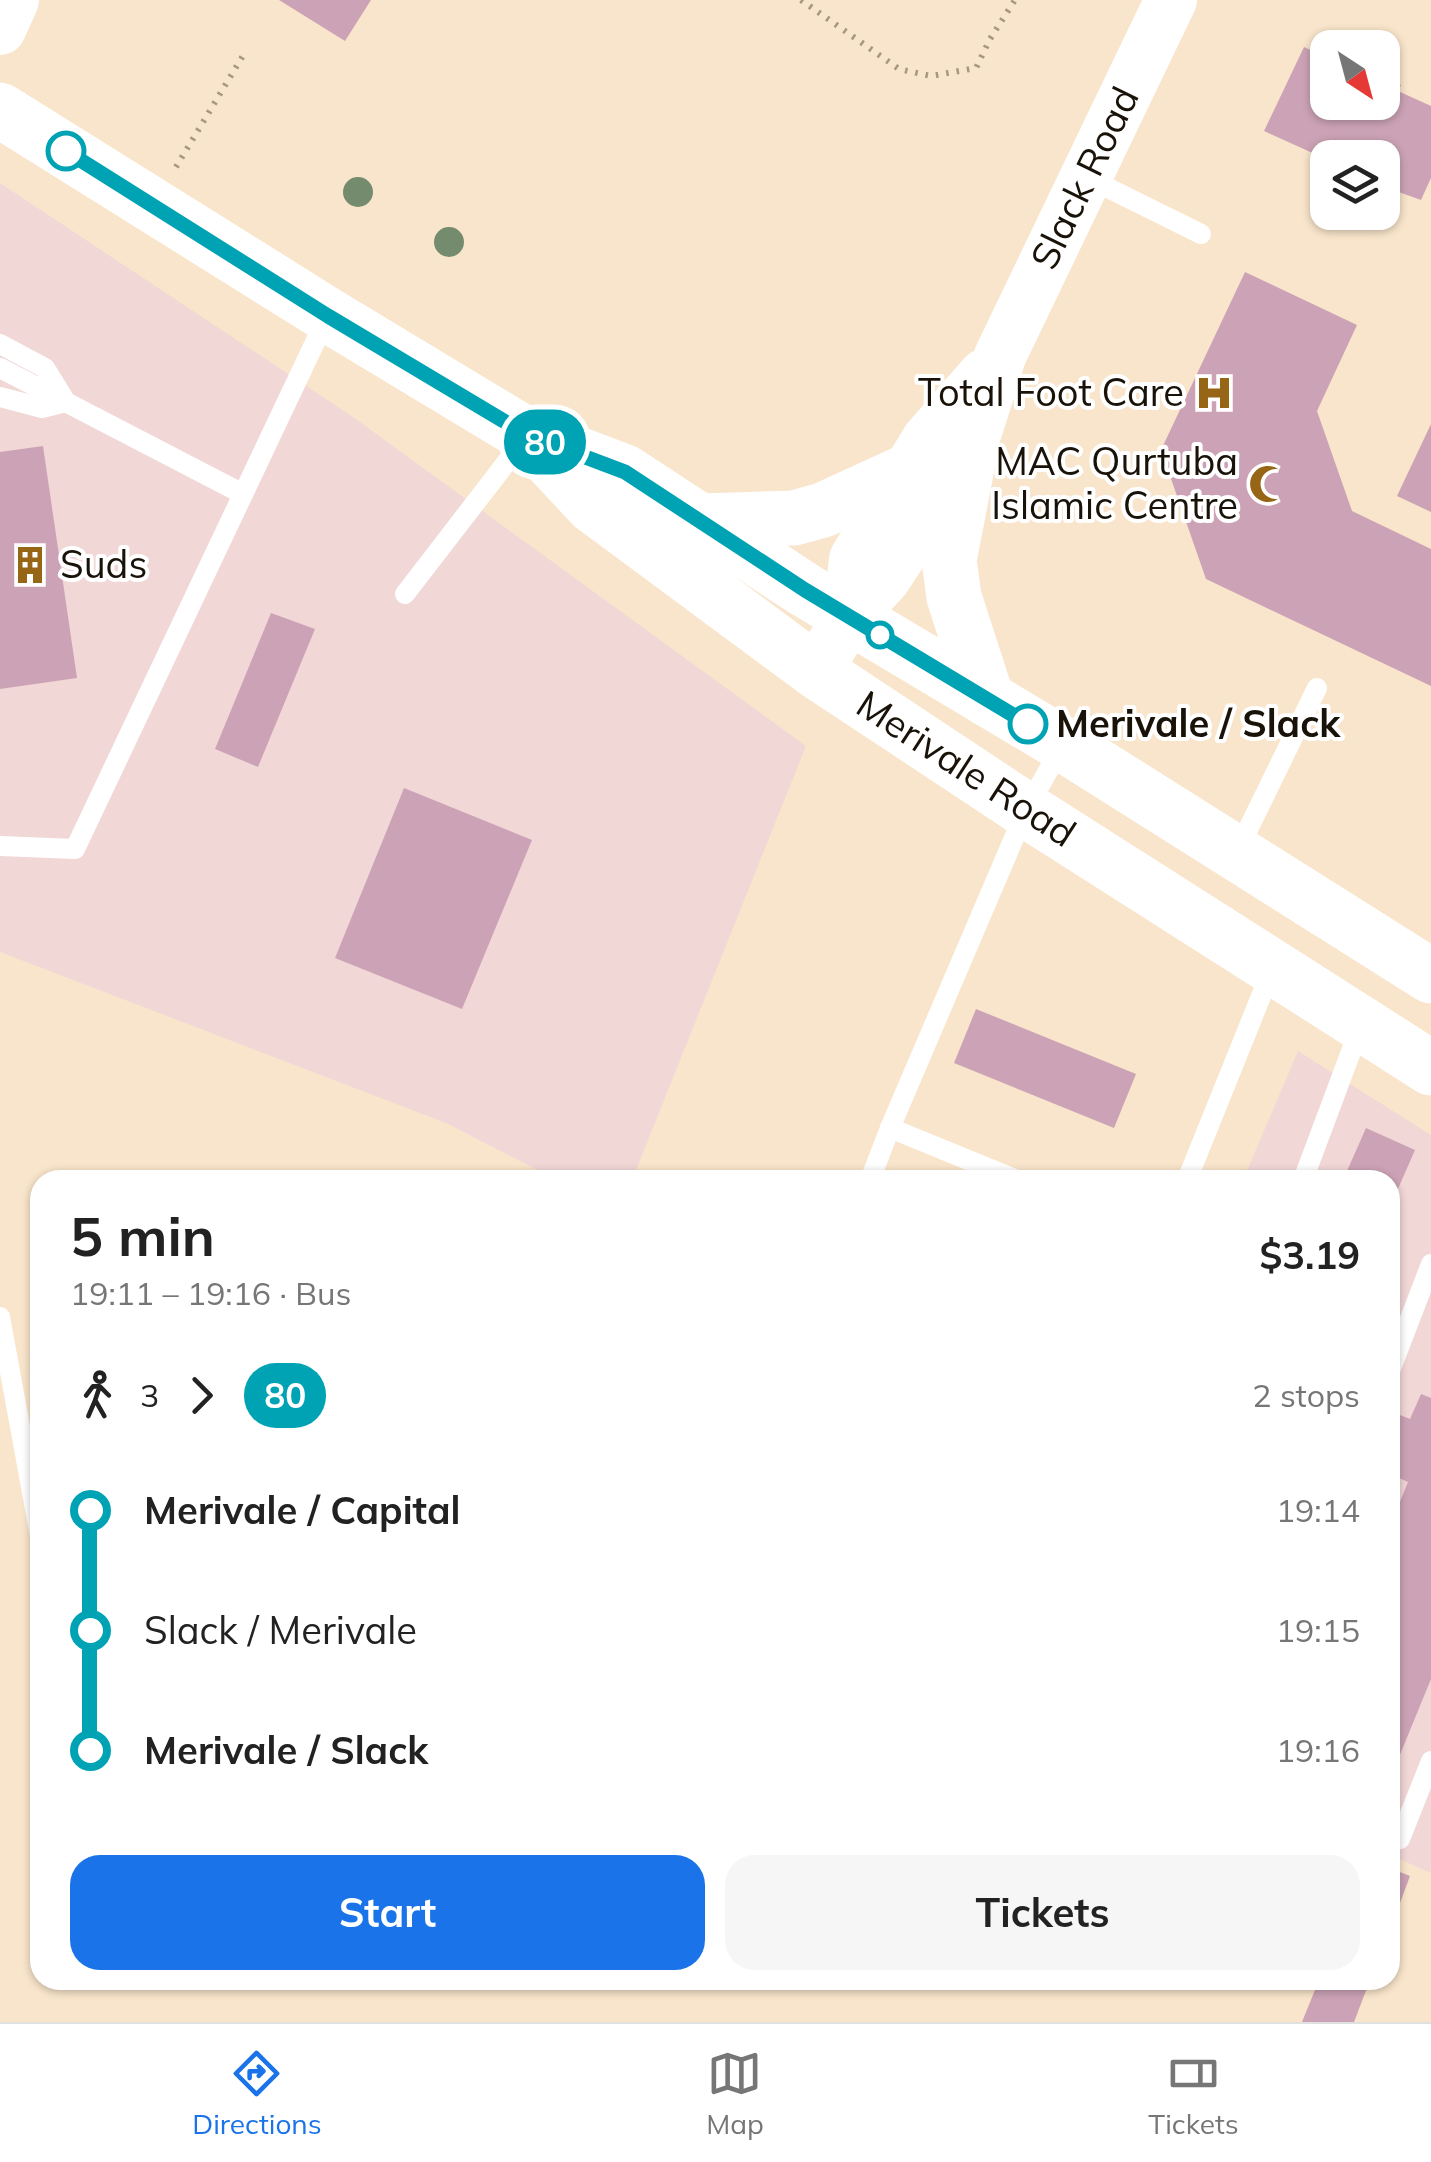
<!DOCTYPE html>
<meta charset="utf-8">
<style>
:root{--surface:#fff;--page:#f6f6f6;--text:#222;--muted:#767676;--line:#e0e0e0;--accent:#1a73e8}
body{margin:0;font-family:Mulish,sans-serif;background:var(--page);color:var(--text);height:100vh;display:flex;flex-direction:column;font-size:38px;white-space:nowrap}
*{box-sizing:border-box;margin:0}
p{font-size:32px;color:var(--muted)}
.icon{flex:none;width:55px;height:55px;fill:none;stroke:currentColor;stroke-width:2;stroke-linecap:round;stroke-linejoin:round}
.map{position:relative;flex:1;overflow:hidden}
.side{position:absolute;left:30px;top:1170px;width:1370px;height:820px;display:flex;flex-direction:column;background:var(--surface);border-radius:30px;box-shadow:0 2px 8px #0004}
.side>*{flex:none}
.badge{padding:0 20px;border-radius:32px;font-size:35px;line-height:65px}
.needle{width:65px;rotate:144deg}
.buttons{position:absolute;left:1310px;top:30px;display:grid;gap:20px}
.buttons a{display:grid;place-items:center;width:90px;height:90px;border-radius:20px;background:var(--surface);box-shadow:0 2px 8px #0004;font-size:50px}
.map>.badge{position:absolute;translate:-50% -50%;box-shadow:0 0 0 5px #fff}
.legs{display:flex;align-items:center;gap:15px;height:110px;padding:0 40px;font-size:32px}
.legs p{margin-inline-start:auto}
.summary{display:flex;align-items:center;justify-content:space-between;height:170px;padding:0 40px}
h1{font-size:55px;font-weight:700;line-height:75px}
.primary-button{display:flex;gap:20px;margin-top:auto;padding:20px 40px}
.primary-button a{flex:1;height:115px;border-radius:30px;background:var(--accent);color:#fff;font-size:40px;font-weight:700;line-height:115px;text-align:center}
.primary-button a+a{background:var(--page);color:var(--text)}
ul{padding:0 40px;list-style:none}
li{display:flex;align-items:center;gap:35px;height:120px;font-size:38px}
li i{display:grid;place-items:center;width:15px;height:100%;margin:0 12px;background:currentColor}
li i::after{content:'';width:25px;height:25px;margin:-12px;border:8px solid;border-radius:50%;background:var(--surface)}
li p{margin-inline-start:auto}
li:first-child i{background:linear-gradient(#0000 50%,currentColor 0)}
li:last-child i{background:linear-gradient(currentColor 50%,#0000 0)}
.menu{display:flex;justify-content:space-around;align-items:center;height:140px;border-top:2px solid var(--line);background:var(--surface);font-size:28px;color:var(--muted)}
.menu a{display:grid;justify-items:center;gap:5px}
.menu .selected{color:var(--accent)}
.map>svg:first-child{display:block}
</style>
<div class="map">
<svg width="1431" height="2022" viewBox="0 0 1431 2022">
<rect width="100%" height="100%" fill="#f9e5cb"/>
<g fill="#f2d7d7">
<path d="M0,183l353,234 453,329 -174,434h-75l-111,-57 -446,-171z"/>
<path d="M1298,1051l133,84v738l-41,-18v-675h-147z"/>
</g>
<g fill="#cca3b6">
<path d="M279,0h92l-26,41z"/>
<path d="M1304,47l24,11v44h54v-25l19,8 -3,6 33,15v72l-10,22 -39,-14v-28h-54v2l-64,-29z"/>
<path d="M1245,272l112,53 -40,86 35,100 79,38v137l-225,-107 -45,-129z"/>
<path d="M1431,424v88l-34,-16z"/>
<path d="M43,446l34,232 -77,11v-237z"/>
<path d="M271,613l44,16 -57,138 -43,-18z"/>
<path d="M404,788l128,52 -70,169 -127,-51z"/>
<path d="M976,1009l160,65 -22,54 -160,-65z"/>
<path d="M1366,1128l49,22 -25,57v-27h-47z"/>
<path d="M1421,1394l10,4v281l-41,100v-267l5,2 13,-32 -18,-8v-63l20,8z"/>
<path d="M1390,1868l20,8 -20,54z"/>
<path d="M1319,1980h51l-16,42h-52z"/>
</g>
<g fill="none" stroke-linecap="round" stroke-linejoin="round">
<g stroke="#a69783" stroke-width="6" stroke-dasharray="2.5 8" stroke-linecap="butt">
<path d="M801,0l98,69 32,7 45,-8 14,-29 25,-39"/>
<path d="M176,167l68,-113"/>
</g>
<g stroke="#fff" stroke-width="20">
<path d="M1088,178l113,56"/>
<path d="M0,344l45,24 21,34 -24,6 -42,-11"/>
<path d="M0,368l243,126"/>
<path d="M405,594l121,-157"/>
<path d="M0,846l75,3 252,-532"/>
<path d="M1237,852l80,-164"/>
<path d="M870,1180l20,-52"/>
<path d="M1017,1180l-127,-52 136,-318 36,-64"/>
<path d="M1187,1180l85,-211"/>
<path d="M1303,1180l58,-155"/>
<path d="M0,1317l40,219"/>
<path d="M1390,1371l41,-107"/>
<path d="M1390,1835l10,4 31,-78"/>
</g>
<g stroke="#fff" stroke-width="52">
<path d="M0,29l13,-29"/>
<path d="M850,605l5,-46 73,-120 56,-64"/>
<path d="M816,671l33,-54 36,-39 86,-131 29,-91 171,-356"/>
</g>
<g stroke="#fff" stroke-width="55">
<path d="M0,110l328,205 199,120 98,37 180,118 258,154 368,232"/>
<path d="M536,445l57,61 223,165 210,139 405,258"/>
<path d="M971,447l-22,113 5,37 33,102"/>
<path d="M702,521l92,-3 29,-8 83,-38"/>
</g>
</g>
<g fill="#748c6d">
<circle cx="358" cy="192" r="15"/>
<circle cx="449" cy="242" r="15"/>
</g>
<g fill="none" stroke-linecap="round" stroke-linejoin="round">
<g stroke="#fff" stroke-width="22">
<path id="line-1" d="M66,151l262,165 199,119 98,37 180,118 223,134"/>
</g>
<use href="#line-1" stroke="#00a3b4" stroke-width="15"/>
</g>
<defs>
<g id="hospital-bare" transform="scale(3)"><path d="M-5-5h3v3.5h4V-5h3V5h-3V1.5h-4V5h-3Z" fill="#966516" stroke="#fff" stroke-width="2.5" paint-order="stroke"/></g>
<g id="mosque-bare" transform="scale(3)"><path d="M3.5-4.9A6 6 0 1 0 3.5 4.9A5 5 0 1 1 3.5-4.9Z" fill="#966516" stroke="#fff" stroke-width="2.5" paint-order="stroke"/></g>
<g id="building-bare" transform="scale(3)"><path d="M-4-6H4V6H1V3H-1V6H-4ZM-2.5-4.3h1.7v1.8h-1.7ZM.8-4.3h1.7v1.8H.8ZM-2.5-1h1.7V.8h-1.7ZM.8-1h1.7V.8H.8Z" fill="#966516" stroke="#fff" stroke-width="2.5" paint-order="stroke"/></g>
</defs>
<g fill-rule="evenodd">
<use href="#hospital-bare" x="1214" y="393"/>
<use href="#mosque-bare" x="1268" y="484"/>
<use href="#building-bare" x="30" y="565"/>
</g>
<g fill="#fff" stroke="#00a3b4" stroke-width="5">
<circle cx="66" cy="151" r="18"/>
<circle cx="880" cy="635" r="12"/>
<circle cx="1028" cy="724" r="18"/>
</g>
<g text-anchor="middle" stroke-width="8" stroke-linejoin="round" paint-order="stroke">
<g font-size="38" fill="#191209" stroke="#fff">
<text transform="translate(1085 178) rotate(-64)" y="13">Slack Road</text>
<text transform="translate(966 769) rotate(33)" y="13">Merivale Road</text>
</g>
<g font-size="38" fill="#191209" stroke="#fff" text-anchor="end">
<text x="1184" y="406">Total Foot Care</text>
<text x="1238" y="475">MAC Qurtuba<tspan x="1238" dy="44">Islamic Centre</tspan></text>
<text x="60" y="578" text-anchor="start">Suds</text>
</g>
<g font-size="38" font-weight="bold" fill="#191209" stroke="#fff" text-anchor="start">
<text x="1056" y="737">Merivale / Slack</text>
</g>
</g>
</svg>
<div class="buttons">
<a><svg class="needle" viewBox="-14 -14 28 28"><path d="M0-13l5 13h-10z" fill="#e53935"/><path d="M0 13l5-13h-10z" fill="#767676"/></svg></a>
<a><svg class="icon" aria-label="layers" viewBox="0 0 24 24"><path d="M12 4l9 5-9 5-9-5zM3 14l9 5 9-5"/></svg></a>
</div>
<b class="badge" style="left:545px;top:442px;background:#00a3b4;color:#fff">80</b>
<section class="side">
<div class="summary"><div><h1>5 min</h1><p>19:11 – 19:16 · Bus</p></div><b>$3.19</b></div>
<div class="legs"><svg class="icon" aria-label="walk" viewBox="0 0 24 24"><circle cx="13" cy="4" r="2"/><path d="M13 8l-2 6 4 7M11 14l-3 7M7 12l3-4h3l4 4"/></svg>3<svg class="icon" aria-label="forward" viewBox="0 0 24 24"><path d="M9 5l7 7-7 7"/></svg><b class="badge" style="background:#00a3b4;color:#fff">80</b><p>2 stops</p></div>
<ul>
<li><i style="color:#00a3b4"></i><b>Merivale / Capital</b><p>19:14</p></li>
<li><i style="color:#00a3b4"></i><span>Slack / Merivale</span><p>19:15</p></li>
<li><i style="color:#00a3b4"></i><b>Merivale / Slack</b><p>19:16</p></li>
</ul>
<div class="primary-button"><a>Start</a><a>Tickets</a></div>
</section>
</div>
<nav class="menu">
<a class="selected"><svg class="icon" aria-label="directions" viewBox="0 0 24 24"><path d="M12 3l9 9-9 9-9-9zM9 14v-3h6M13 9l2 2-2 2"/></svg>Directions</a>
<a><svg class="icon" aria-label="map" viewBox="0 0 24 24"><path d="M3 6l6-2 6 2 6-2v14l-6 2-6-2-6 2zM9 4v14M15 6v14"/></svg>Map</a>
<a><svg class="icon" aria-label="tickets" viewBox="0 0 24 24"><path d="M3 7h18v10H3zM15 7v10"/></svg>Tickets</a>
</nav>
